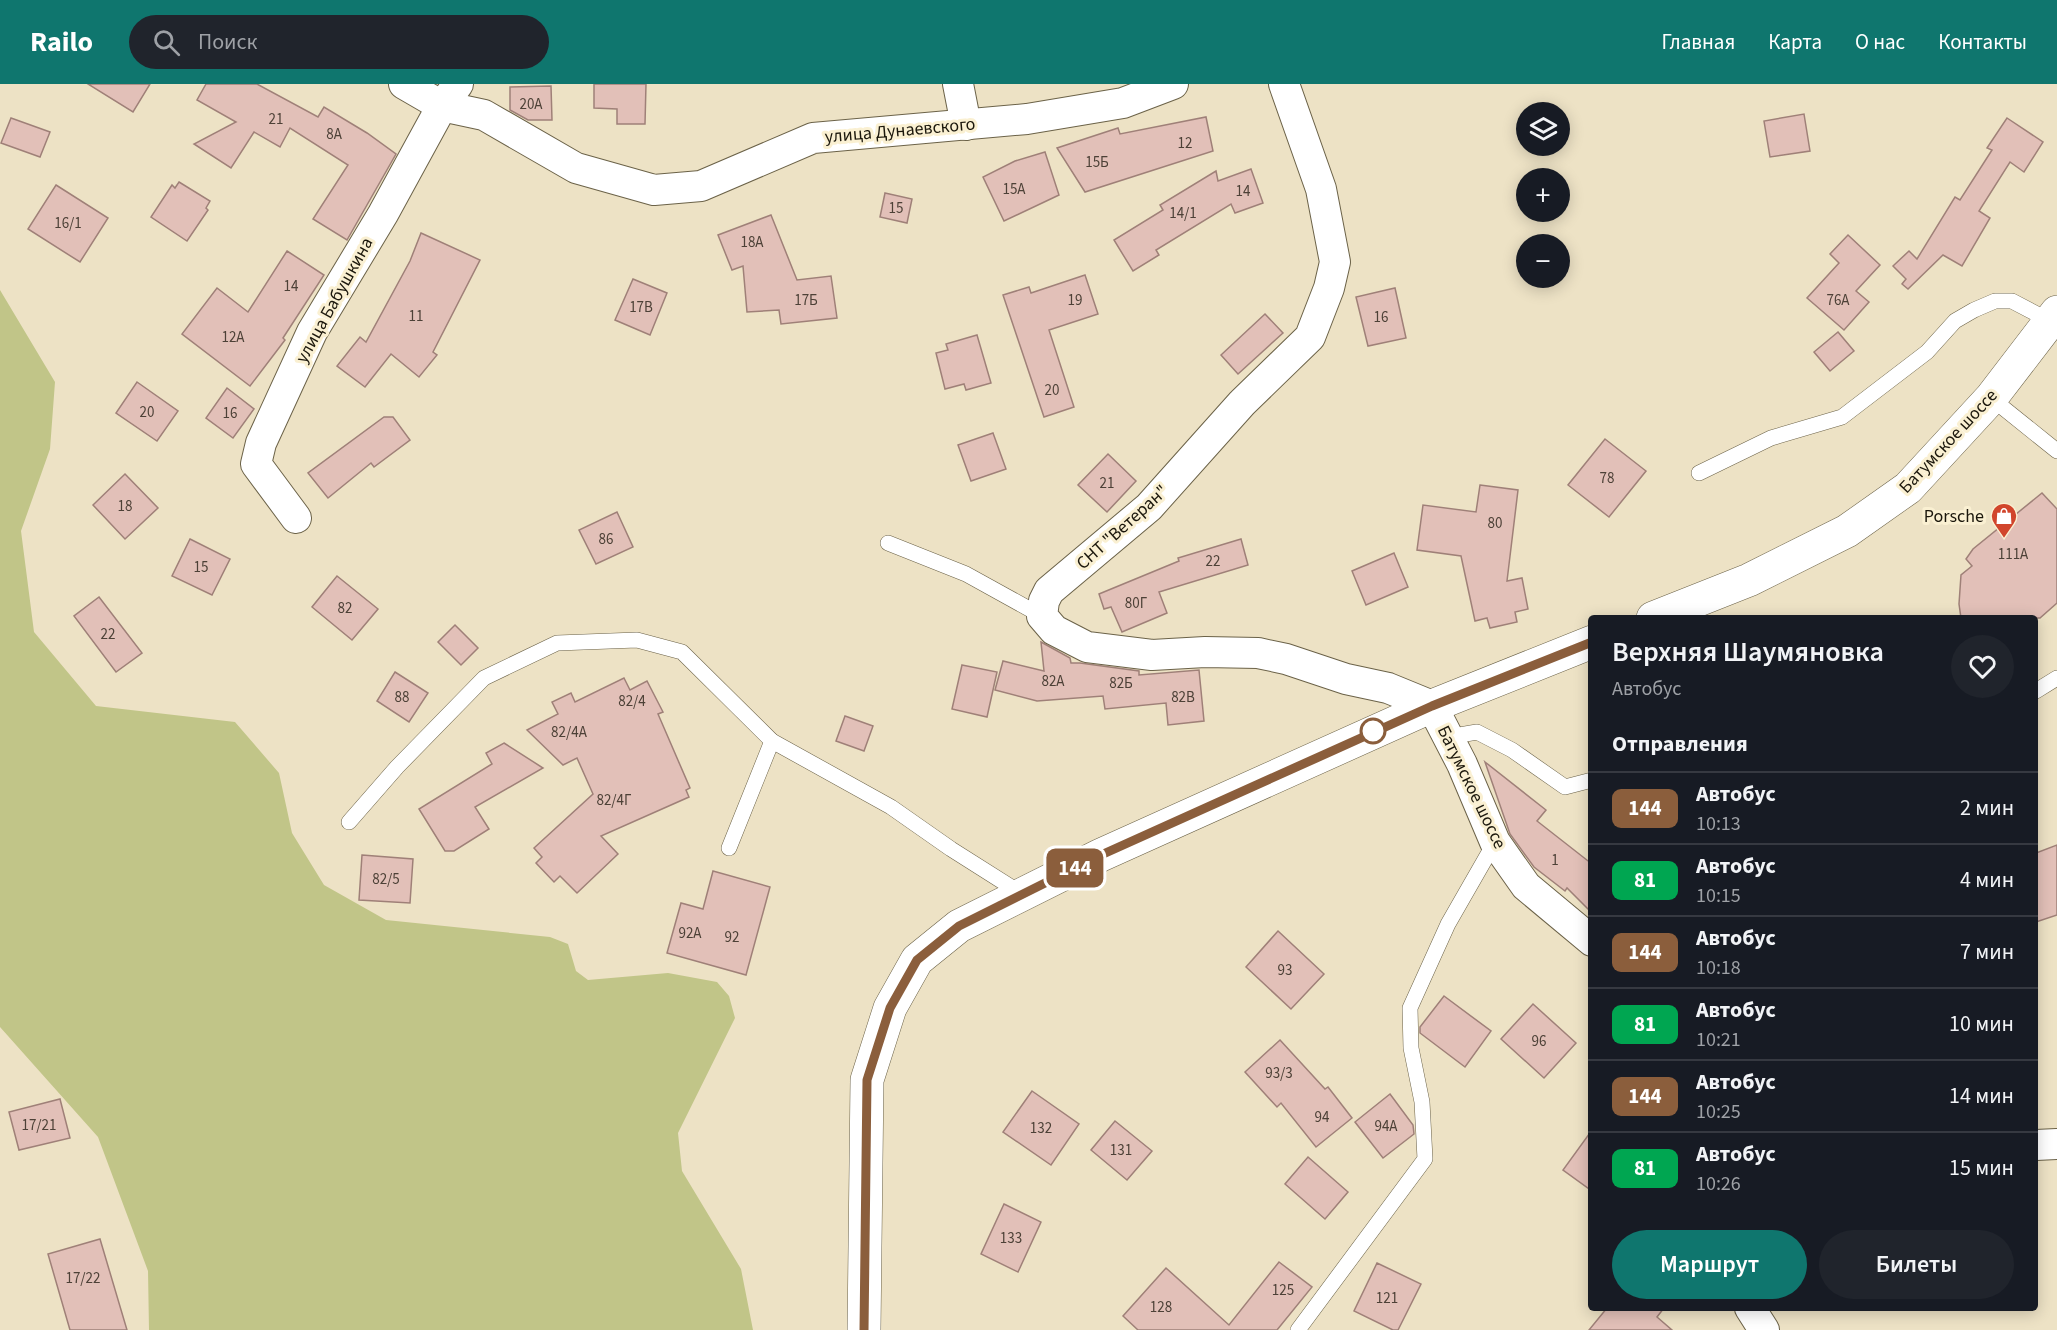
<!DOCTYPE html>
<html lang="ru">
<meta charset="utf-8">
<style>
:root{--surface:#171b24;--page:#20242c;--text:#f1f3f6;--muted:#9ea1a6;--line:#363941;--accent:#0f766e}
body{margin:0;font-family:"Source Sans 3",sans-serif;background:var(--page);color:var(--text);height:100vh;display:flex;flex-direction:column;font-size:22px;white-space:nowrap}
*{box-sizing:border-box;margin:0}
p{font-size:20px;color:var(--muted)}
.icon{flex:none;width:33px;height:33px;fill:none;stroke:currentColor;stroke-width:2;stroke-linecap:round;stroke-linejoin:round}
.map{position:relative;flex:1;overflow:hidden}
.side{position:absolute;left:1588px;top:531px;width:450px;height:696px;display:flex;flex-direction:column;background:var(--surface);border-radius:6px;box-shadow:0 3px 15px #0003}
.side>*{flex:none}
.badge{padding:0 12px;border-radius:9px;font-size:21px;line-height:39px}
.tools{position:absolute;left:1516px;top:18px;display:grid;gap:12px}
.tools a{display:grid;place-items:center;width:54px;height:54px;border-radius:50%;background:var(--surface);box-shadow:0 3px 15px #0003;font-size:30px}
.map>.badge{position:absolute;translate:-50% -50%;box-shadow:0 0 0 3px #fff}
h2{padding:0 24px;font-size:22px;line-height:54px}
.round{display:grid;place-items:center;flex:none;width:63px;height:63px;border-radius:32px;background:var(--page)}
.head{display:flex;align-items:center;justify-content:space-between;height:102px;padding:0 24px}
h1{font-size:28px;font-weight:600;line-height:45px}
.cta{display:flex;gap:12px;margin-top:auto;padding:12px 24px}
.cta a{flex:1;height:69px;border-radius:36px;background:var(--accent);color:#fff;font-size:24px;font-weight:600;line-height:69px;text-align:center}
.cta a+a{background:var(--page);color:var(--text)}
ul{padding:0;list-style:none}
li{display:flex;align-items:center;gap:18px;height:72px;padding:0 24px;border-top:2px solid var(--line)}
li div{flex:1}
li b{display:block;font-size:22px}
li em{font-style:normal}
li .badge{min-width:66px;font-weight:700;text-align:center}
header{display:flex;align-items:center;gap:36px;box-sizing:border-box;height:84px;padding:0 30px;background:var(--accent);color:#fff}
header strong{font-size:28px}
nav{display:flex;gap:33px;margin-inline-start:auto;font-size:21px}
.search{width:420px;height:54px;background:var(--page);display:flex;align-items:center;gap:15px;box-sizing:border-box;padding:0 21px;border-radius:33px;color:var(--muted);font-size:22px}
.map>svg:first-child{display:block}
</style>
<header>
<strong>Railo</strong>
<div class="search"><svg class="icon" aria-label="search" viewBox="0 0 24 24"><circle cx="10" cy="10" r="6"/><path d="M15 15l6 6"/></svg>Поиск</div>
<nav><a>Главная</a><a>Карта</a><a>О нас</a><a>Контакты</a></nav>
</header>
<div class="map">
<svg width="2057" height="1246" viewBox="0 0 2057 1246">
<rect width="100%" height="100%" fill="#ede2c5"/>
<path fill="#c1c588" d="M0,206l55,92 -5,67 -29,82 13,101 62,74 139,16 44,51 13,60 32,52 62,35 164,17 18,7 8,27 12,9 80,-7 49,9 12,14 6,22 -57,115 4,38 59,98 12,61h-604l-1,-59 -50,-134 -98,-110z"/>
<g fill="#e2c0b8" stroke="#9f8078" stroke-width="1.5">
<path d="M88,0h62l-17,28z"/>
<path d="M206,0h51l61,33 6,-10 43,26 29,21 -49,86 -34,-21 35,-54 -58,-37 -10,19 -26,-15 -23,36 -37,-24 42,-22 -39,-22z"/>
<path d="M594,0h52l-1,40h-28v-15l-23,-1z"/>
<path d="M551,2l1,34h-24l-18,-10v-23z"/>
<path d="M1804,30l6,37 -40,6 -6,-36z"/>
<path d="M1206,33l7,34 -128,41 -28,-44 61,-20 2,6z"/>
<path d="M11,34l39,14 -10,25 -39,-14z"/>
<path d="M2007,34l36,24 -19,30 -14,-10 -31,49 11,7 -28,48 -19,-11 -35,34 -6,-5 4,-5 -13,-13 16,-15 8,8 38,-62 5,3 32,-50 -5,-2z"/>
<path d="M1045,68l14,43 -55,26 -21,-44 32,-16z"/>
<path d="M1251,85l12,34 -28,10 -4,-9 -75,46 3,5 -26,16 -19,-31 49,-30 -3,-5 56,-34 2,10z"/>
<path d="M179,98l31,19 -4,7 2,2 -21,31 -36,-24 21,-32 3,3z"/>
<path d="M56,101l52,33 -28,44 -52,-33z"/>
<path d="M885,109l27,6 -5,24 -27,-6z"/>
<path d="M771,131l26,65 34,-4 6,42 -56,6 -2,-14 -32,2 -4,-46 -11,4 -14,-35z"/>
<path d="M421,149l59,27 -47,92 4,3 -18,22 -28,-23 -26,33 -28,-21 23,-29 6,5 44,-81z"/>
<path d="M1848,151l32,30 -24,26 13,11 -25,28 -37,-32 32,-35 -9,-9z"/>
<path d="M287,167l37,24 -41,63 2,2 -35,46 -68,-52 35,-46 31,24z"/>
<path d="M1085,191l13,39 -49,16 25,77 -30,10 -41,-122 26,-8 2,6z"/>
<path d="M633,195l34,14 -17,42 -35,-15z"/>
<path d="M1395,204l11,50 -38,8 -12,-49z"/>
<path d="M1265,230l18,19 -45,41 -17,-19z"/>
<path d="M1838,248l16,19 -24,20 -16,-19z"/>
<path d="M977,251l14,48 -25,7 -2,-6 -19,5 -9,-36 12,-3 -2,-6z"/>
<path d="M137,298l41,29 -21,30 -41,-28z"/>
<path d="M227,304l27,21 -21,29 -27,-20z"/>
<path d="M384,333h9l17,23 -36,27 -3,-4 -43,35 -20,-25z"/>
<path d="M993,349l13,36 -35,12 -13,-36z"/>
<path d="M1605,355l41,32 -37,46 -41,-32z"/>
<path d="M1108,370l28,27 -29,31 -29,-27z"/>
<path d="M125,390l33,34 -33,31 -32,-34z"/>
<path d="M1480,401l38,5 -11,91 15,-3 6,31 -13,3 2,10 -27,6 -3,-10 -12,3 -14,-65 -44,-6 6,-45 53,7z"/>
<path d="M2042,409l15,16v94l-17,15h-79l-2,-14 2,-29 11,-9 -6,-7 7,-10z"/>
<path d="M617,428l16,35 -37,17 -17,-34z"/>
<path d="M190,455l40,20 -18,36 -40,-19z"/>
<path d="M1241,455l7,26 -89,27 8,21 -45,19 -11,-25 -7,2 -5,-15 80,-33 -1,-3z"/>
<path d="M1394,469l14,34 -42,18 -14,-34z"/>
<path d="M337,492l41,33 -26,31 -40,-33z"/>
<path d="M99,513l43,56 -26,19 -42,-56z"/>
<path d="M455,541l23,23 -17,17 -23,-23z"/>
<path d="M1041,558l29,16 1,5h9l59,8v4l60,-5 5,51 -36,4 -2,-22 -61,6 -2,-13 -66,5 -42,-11 8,-29 41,10z"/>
<path d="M962,581l35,7 -10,45 -35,-8z"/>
<path d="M395,588l33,21 -19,29 -32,-21z"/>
<path d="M624,594l6,12 17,-9 16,31 -5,2 32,74 -4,2 3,7 -88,39 17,18 -41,39 -17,-17 -6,6 -18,-19 6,-6 -8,-9 59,-54 -16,-36 -14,7 -36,-35 31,-16 -6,-12 19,-9 4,9z"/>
<path d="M845,632l28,10 -9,25 -28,-10z"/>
<path d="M504,659l39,25 -68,39 14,22 -35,22h-9l-26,-42 73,-45 -6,-11z"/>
<path d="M1485,678l61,48 -9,11 55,43v49l-25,-25 -2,3 -31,-24 -24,-33z"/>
<path d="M2057,761v70l-21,7v-69z"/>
<path d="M362,771l51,4 -3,44 -51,-3z"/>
<path d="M713,787l57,16 -24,88 -79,-22 14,-50 22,6z"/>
<path d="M1278,847l46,43 -33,35 -45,-42z"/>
<path d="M1444,912l47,35 -26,36 -45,-34v-6z"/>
<path d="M1533,920l43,39 -32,35 -43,-39z"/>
<path d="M1280,956l45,49 3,-2 24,31 -36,29 -35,-44 -4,4 -32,-35z"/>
<path d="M1032,1007l47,33 -28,41 -48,-33z"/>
<path d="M1390,1010l23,31 1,9 -31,24 -28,-36z"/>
<path d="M60,1015l10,39 -51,12 -10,-38z"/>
<path d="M1115,1037l37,30 -25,29 -36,-30z"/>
<path d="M1592,1046v61l-29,-21z"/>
<path d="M1308,1073l40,35 -23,27 -40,-35z"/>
<path d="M1004,1120l37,18 -23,50 -37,-18z"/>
<path d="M100,1155l27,91h-57l-22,-76z"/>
<path d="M1279,1178l33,25 -35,43h-139l-15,-14 43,-48 63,57z"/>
<path d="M1377,1179l44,21 -23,46h-5l-39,-19z"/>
<path d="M1607,1224h57l-7,9 15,13h-83z"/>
</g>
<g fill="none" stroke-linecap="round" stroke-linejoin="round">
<g stroke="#6b6248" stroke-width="16">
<g id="lane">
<path d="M1991,314l66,53"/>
<path d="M1699,389l72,-35 71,-21 85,-65 28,-31 19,-11 21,-9h17l38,20"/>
<path d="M888,459l78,31 76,42"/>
<path d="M2036,607l21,-13"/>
<path d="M1448,653l29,-5 35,18 53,37 27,-7"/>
<path d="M349,738l48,-55 87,-89 73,-35 80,-3 45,12 90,89"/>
<path d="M729,764l43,-107 119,66 60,42 71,45"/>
<path d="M1298,1246l127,-171 -3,-57 -11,-54 -1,-40 38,-84 47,-82"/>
</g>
</g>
<g stroke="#6b6248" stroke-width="32">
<g id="street">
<path d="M404,0l38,22 42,9 92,53 78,22 47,-4 112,-48 214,-19 96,-16 50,-19"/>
<path d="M958,0l8,41"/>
<path d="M1284,0l37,105 14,73 -6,26 -19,49 -68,66 -93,104 -100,84 -5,10 -2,15 12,14 33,17 65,8 53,-3 53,1 28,6 60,20 42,9 44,18 30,58 33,78 31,44 66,55"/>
<path d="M296,434l-40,-54 5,-21 51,-111 71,-118 59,-108 16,-22"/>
<path d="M2036,1061l21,-1"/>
<path d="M1750,1224l14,22"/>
</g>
</g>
<g stroke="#6b6248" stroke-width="34">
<g id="highway">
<path d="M1653,534l96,-38 98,-49 61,-43 83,-90 66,-86"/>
<path d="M864,1246l3,-250 23,-72 27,-48 42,-34 142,-71 331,-149 160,-64"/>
</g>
</g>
<use href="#lane" stroke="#fff" stroke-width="15"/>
<use href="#street" stroke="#fff" stroke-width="30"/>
<use href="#highway" stroke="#fff" stroke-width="33"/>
</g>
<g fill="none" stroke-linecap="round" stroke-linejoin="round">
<g stroke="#fff" stroke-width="14">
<path id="line" d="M864,1246l3,-250 23,-72 27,-48 42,-34 142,-71 331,-149 160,-64"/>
</g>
<use href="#line" stroke="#8b5e3c" stroke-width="9"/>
</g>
<defs>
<g id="shop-pin" transform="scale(1.35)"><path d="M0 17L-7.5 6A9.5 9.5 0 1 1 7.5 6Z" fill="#d1452c" stroke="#faf0d2"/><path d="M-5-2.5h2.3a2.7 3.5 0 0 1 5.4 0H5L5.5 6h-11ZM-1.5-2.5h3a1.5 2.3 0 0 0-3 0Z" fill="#fff"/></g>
</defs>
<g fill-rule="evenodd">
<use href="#shop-pin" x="2004" y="432"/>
</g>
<circle fill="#fff" stroke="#8b5e3c" stroke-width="3" cx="1373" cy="647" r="12"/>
<g text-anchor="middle" stroke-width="6" stroke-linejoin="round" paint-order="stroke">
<g font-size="15" fill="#4d4137">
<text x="531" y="25">20А</text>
<text x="276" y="40">21</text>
<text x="334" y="55">8А</text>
<text x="1185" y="64">12</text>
<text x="1097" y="83">15Б</text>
<text x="1014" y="110">15А</text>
<text x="1243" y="112">14</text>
<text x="896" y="129">15</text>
<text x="1183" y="134">14/1</text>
<text x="68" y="144">16/1</text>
<text x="752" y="163">18А</text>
<text x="291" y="207">14</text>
<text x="806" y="221">17Б</text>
<text x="1075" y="221">19</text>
<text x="1838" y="221">76А</text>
<text x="641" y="228">17В</text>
<text x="416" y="237">11</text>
<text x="1381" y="238">16</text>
<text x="233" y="258">12А</text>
<text x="1052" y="311">20</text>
<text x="147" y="333">20</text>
<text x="230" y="334">16</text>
<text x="1607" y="399">78</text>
<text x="1107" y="404">21</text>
<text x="125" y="427">18</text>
<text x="1495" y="444">80</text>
<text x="606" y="460">86</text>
<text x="2013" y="475">111А</text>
<text x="1213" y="482">22</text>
<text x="201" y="488">15</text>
<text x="1136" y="524">80Г</text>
<text x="345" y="529">82</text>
<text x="108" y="555">22</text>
<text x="1053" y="602">82А</text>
<text x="1121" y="604">82Б</text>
<text x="402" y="618">88</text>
<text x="1183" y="618">82В</text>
<text x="632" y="622">82/4</text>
<text x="569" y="653">82/4А</text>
<text x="614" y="721">82/4Г</text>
<text x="1555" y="781">1</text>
<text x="386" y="800">82/5</text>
<text x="690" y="854">92А</text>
<text x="732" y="858">92</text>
<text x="1285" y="891">93</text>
<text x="1539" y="962">96</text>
<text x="1279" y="994">93/3</text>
<text x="1322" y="1038">94</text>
<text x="39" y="1046">17/21</text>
<text x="1386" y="1047">94А</text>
<text x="1041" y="1049">132</text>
<text x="1121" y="1071">131</text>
<text x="1011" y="1159">133</text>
<text x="83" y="1199">17/22</text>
<text x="1283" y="1211">125</text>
<text x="1387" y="1219">121</text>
<text x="1161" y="1228">128</text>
</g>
<g font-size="18" fill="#1b170c" stroke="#faf0d2">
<text transform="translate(900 46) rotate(-5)" y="6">улица Дунаевского</text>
<text transform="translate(334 216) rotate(-61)" y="6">улица Бабушкина</text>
<text transform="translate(1948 357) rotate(-47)" y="6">Батумское шоссе</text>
<text transform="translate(1122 443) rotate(-42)" y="6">СНТ "Ветеран"</text>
<text transform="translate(1472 703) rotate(64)" y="6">Батумское шоссе</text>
</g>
<g font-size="18" fill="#1b170c" stroke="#faf0d2" text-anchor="end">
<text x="1984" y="438">Porsche</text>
</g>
</g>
</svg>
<div class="tools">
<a><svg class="icon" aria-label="layers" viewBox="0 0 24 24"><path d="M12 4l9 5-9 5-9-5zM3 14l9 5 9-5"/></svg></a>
<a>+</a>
<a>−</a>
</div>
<b class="badge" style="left:1075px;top:784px;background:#8b5e3c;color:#fff">144</b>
<section class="side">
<div class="head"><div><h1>Верхняя Шаумяновка</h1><p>Автобус</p></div><a class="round"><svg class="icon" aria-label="heart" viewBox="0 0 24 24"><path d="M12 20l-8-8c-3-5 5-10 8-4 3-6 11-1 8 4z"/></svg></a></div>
<h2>Отправления</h2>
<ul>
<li><span class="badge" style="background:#8b5e3c;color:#fff">144</span><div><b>Автобус</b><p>10:13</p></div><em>2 мин</em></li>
<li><span class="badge" style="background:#00a651;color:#fff">81</span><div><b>Автобус</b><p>10:15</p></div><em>4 мин</em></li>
<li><span class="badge" style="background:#8b5e3c;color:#fff">144</span><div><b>Автобус</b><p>10:18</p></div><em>7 мин</em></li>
<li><span class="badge" style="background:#00a651;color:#fff">81</span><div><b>Автобус</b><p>10:21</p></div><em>10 мин</em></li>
<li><span class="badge" style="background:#8b5e3c;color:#fff">144</span><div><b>Автобус</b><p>10:25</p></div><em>14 мин</em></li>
<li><span class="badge" style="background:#00a651;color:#fff">81</span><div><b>Автобус</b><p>10:26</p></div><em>15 мин</em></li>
</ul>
<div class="cta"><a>Маршрут</a><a>Билеты</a></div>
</section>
</div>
